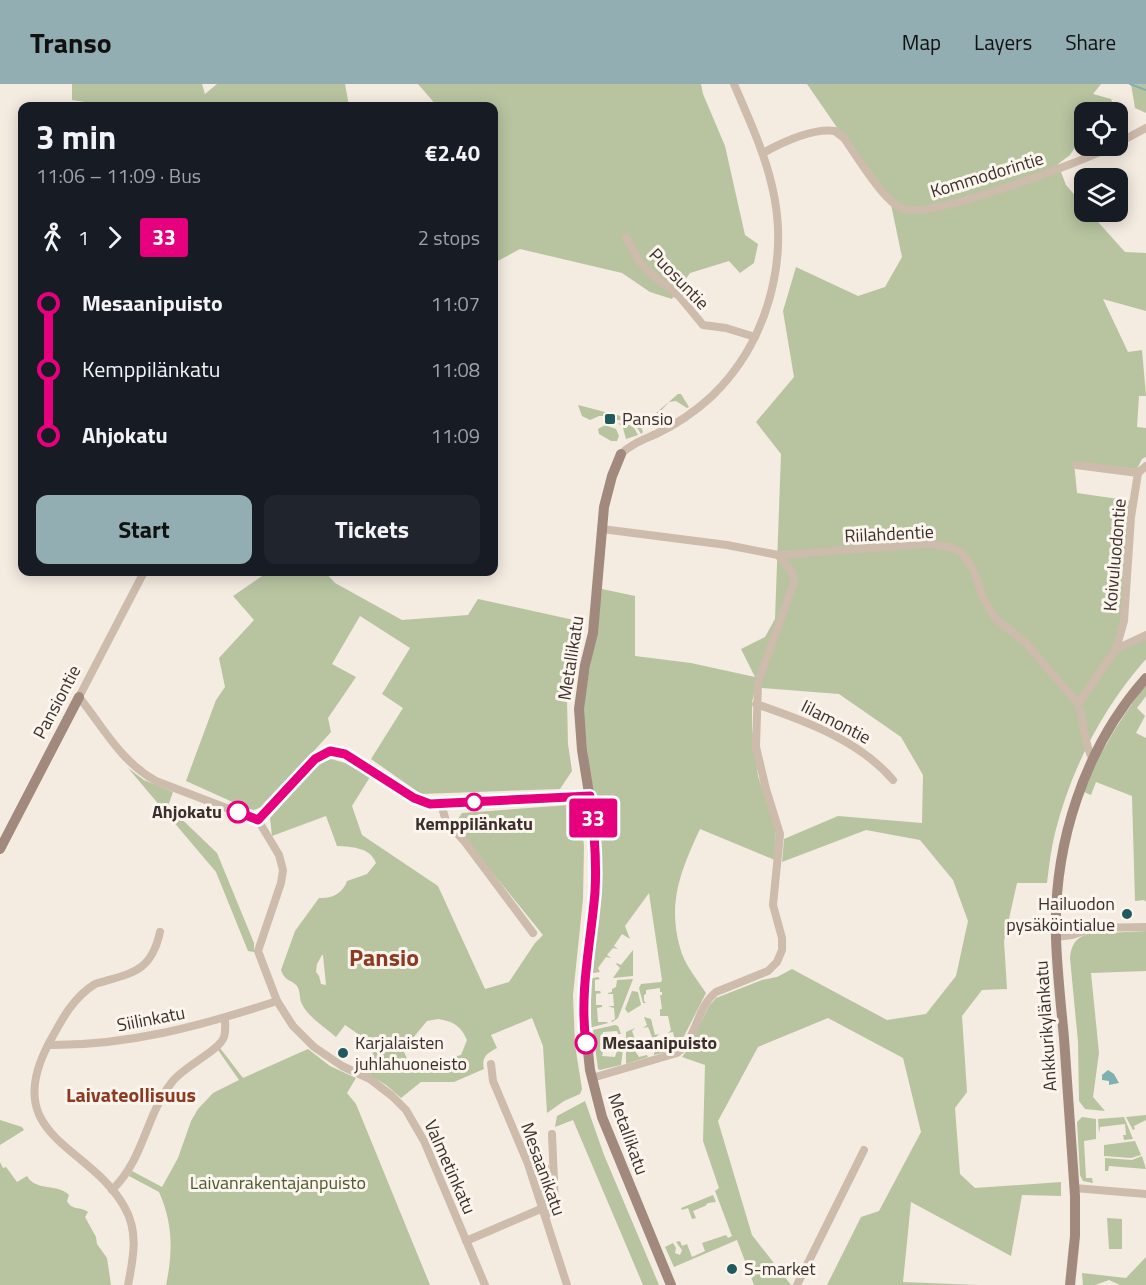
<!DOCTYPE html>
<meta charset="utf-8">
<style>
:root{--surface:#171b24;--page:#20242c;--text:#f1f3f6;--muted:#9ea1a6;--accent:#92aeb2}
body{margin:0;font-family:"Titillium Web",sans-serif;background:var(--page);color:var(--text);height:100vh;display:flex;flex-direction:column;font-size:22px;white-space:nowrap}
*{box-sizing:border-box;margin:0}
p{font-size:20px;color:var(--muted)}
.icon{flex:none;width:33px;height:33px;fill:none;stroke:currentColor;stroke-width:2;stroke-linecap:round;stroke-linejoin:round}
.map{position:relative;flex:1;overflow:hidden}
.panel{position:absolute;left:18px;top:18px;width:480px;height:474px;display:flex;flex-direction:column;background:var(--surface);border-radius:12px;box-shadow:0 3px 15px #0003}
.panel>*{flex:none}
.badge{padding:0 12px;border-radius:4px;font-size:21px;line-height:39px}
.buttons{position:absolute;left:1074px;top:18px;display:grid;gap:12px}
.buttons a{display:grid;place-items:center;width:54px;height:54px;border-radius:12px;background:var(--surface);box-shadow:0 3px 15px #0003;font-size:30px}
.map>.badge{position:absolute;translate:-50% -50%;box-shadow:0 0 0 3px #fff}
.legs{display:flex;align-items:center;gap:9px;height:66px;padding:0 18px;font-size:20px}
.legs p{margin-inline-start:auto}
.headline{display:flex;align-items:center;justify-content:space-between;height:102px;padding:0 18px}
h1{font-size:33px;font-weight:700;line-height:45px}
.primary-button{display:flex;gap:12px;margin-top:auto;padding:12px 18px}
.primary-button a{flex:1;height:69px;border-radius:12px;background:var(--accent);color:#111;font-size:24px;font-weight:700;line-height:69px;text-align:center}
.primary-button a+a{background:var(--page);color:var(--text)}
ul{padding:0 18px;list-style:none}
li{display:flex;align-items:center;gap:21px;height:66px;font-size:22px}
li i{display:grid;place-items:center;width:9px;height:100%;margin:0 8px;background:currentColor}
li i::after{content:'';width:15px;height:15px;margin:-8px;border:4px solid;border-radius:50%;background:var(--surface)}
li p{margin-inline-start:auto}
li:first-child i{background:linear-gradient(#0000 50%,currentColor 0)}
li:last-child i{background:linear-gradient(currentColor 50%,#0000 0)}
header{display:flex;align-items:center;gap:36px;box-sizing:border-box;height:84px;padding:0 30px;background:var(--accent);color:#111}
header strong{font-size:28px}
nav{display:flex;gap:33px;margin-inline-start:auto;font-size:21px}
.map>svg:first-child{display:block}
</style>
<header>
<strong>Transo</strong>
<nav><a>Map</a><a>Layers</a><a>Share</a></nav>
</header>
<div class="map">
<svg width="1146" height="1201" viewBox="0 0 1146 1201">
<rect width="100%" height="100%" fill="#f4ebe1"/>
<g fill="#b8c4a0" fill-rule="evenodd">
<path d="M72,0h130l3,10 12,-10h128l4,22h-251v-2l-26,-4z"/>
<path d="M418,0h283l2,10 22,52 20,89 13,9 -4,19 -14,10 -11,-12 -39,12 -18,26 -22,-7 -28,-19 -102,-24 -26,14v-157h-57z"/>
<path d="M807,0h294l-8,10 18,5 8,17 -1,1v-5h-34v21l-14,22 -12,9 8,21 18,21v6h5l36,40 21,1v58l-43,-12 25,53 14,-2 4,46h-7l-2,31 9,1v29l-4,2 -5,10 -63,-7 3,31 55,8 -11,124 -6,19 31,-8v23c-44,50 -75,110 -91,174 -4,16 -6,33 -8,50h-30l-13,58 3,48 -25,1 -20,26 5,76 -12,16 5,66 15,14 86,-6v14l-39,-1 -11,61 -100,-54 -8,80 76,3h-152l34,-68 18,-6 42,-79 -18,-74 -75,-40 -70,29 -40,74 34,114 39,50h-37l-17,-45 -63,27 -9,-20 8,-4 3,5 -1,5 5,2 2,-5 -6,-8 4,-1 2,5 5,-2 5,13 13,-6 -3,-8 24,-8 2,3 4,-2 -17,-45 4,-3 -16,-47 2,-76 -23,-8 5,-7 22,-44 7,-8 46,-18 15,-3 15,-8 95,51 39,-6 30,-38 12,-55 -15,-41 -33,-40 -54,-10 -84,32 2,-23 54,-23 84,7 1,-48 -22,-38 -62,-43 -77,-6 -5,-7 -5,21v26l6,48 18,51 -1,33 -75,-31c-20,43 -34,77 -18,125 5,13 16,27 24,39l-27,53 -8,4v-2l5,-2 -3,-14 -5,1 3,-3 -3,-14h-8v-7h2l-2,-14h2v-3h-2v-4l-14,2v4l-2,1v6l2,2h-3l-4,-15 2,-4 20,-2 1,-2 -13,-87 -24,33 5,13 -8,-5 -8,12 4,3 -5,-1 -6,7 4,3 -5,-1 -8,11 2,4 -7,1 7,-102 -17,-160 19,-122 33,7v60l56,7 64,14 -14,-28 24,-12 10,-18 6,-165 -25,-32 38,-45 -11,-66 13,-44 62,29 27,-9 17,-30 -13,-62 -53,-69z"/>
<path d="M1131,0h15v29l-11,-5z"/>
<path d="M678,310h3l8,13 -2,1 -11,-7 -7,1 -12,13 -18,8 4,9 -2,2 -6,-10 -21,-5 -1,-3h-14l-9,4 -8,-4 -4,-11 62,16 16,-8z"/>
<path d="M618,339l15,3 5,9 -12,4 -3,-11z"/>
<path d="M605,341l11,4 3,7 -2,5h-6l-12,-7 -1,-5z"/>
<path d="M268,488h57l10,11 67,37 66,-5 10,-16 105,23 -16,78 1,44 4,27 -12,18 -139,5 -50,-35 32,-51 -21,-14 28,-46 -50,-32 -28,48 24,13 -28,41 3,14 -67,74 -10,4 -8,-2 -60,-27 30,-81 9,-13 -6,-29 35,-38 -21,-24z"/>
<path d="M1146,600v12l-9,12 8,8 -9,17 10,5v164l-2,-2 -9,1 -3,-105 -36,-14 -5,13 -7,-3c15,-40 37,-74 62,-108z"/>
<path d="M331,675l14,4 25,14 -18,29 10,29 76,51 47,103 24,-7 26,-39 8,-8 -89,-110 8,-12 107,-8 6,2 5,5 4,34 -1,53 -10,96 2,50 7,44 -2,5 -16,7 -17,12 -4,-67 -11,-28 -41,17 6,13c-10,5 -16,10 -13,21l-30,13h-33l-20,16 -15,-13 -24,-15 15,-23 -32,-22 -9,12c-10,-9 -28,-20 -34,-33 -3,-5 -1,-12 -5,-18 -6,-7 -12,-4 -16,-16l14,-39 24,-33c13,1 24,-5 28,-17l20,-7 9,-11c-6,-16 -24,-16 -39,-17l-11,-30 -54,20 -2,-18 47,-53zM322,871h1l3,30 -5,-1 -2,-8 -3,-4 1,-8zM438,935c15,2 23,7 29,21l-6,15 -49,14 -9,-19 24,-29z"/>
<path d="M128,684l16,12 29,12 -5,14 49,47 37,90v9l-6,-1 -32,-79z"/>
<path d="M1146,847v40l-55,2 8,80 -6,44 12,14 -20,-2 -6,-8 -1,-59 -8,-84c1,-12 5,-20 17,-24z"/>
<path d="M633,866v26l-20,2 7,-10 -4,-4 1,-1 4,2z"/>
<path d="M598,893l2,2 -5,1v11h5l1,2 -5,1v11h6v2l-5,1 1,14h9l1,1 -19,5v-49z"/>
<path d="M633,895l-15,39 -6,4 -1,-1 4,-2 -1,-11 -6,-2h6l-1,-12h-5v-1l4,-1v-3l4,-2 1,-7z"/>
<path d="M632,907l6,1 3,13 -13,8 -3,-4z"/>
<path d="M644,933l7,2 4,16 4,-1 -3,3 4,13 4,-1 2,3 -12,3v-2l4,-3 -4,-11 -4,1 2,-3 -4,-10 -5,1 4,-3z"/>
<path d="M615,941l3,1 3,8h-3l-1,-3 -14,1 -3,11h2v5h2l-2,8 13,1 3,-9 5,1 -2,16 -21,5 -2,-1 -5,-39z"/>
<path d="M635,944l-3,3 4,11 5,-1 -3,3 1,4 -4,1v-4l-5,-1 -1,3h-3v-15z"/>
<path d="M220,964l23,30 65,-29 22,17 26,12 -9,15 9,11 74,181h-264c7,-33 7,-62 -7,-93l-30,-16 3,-5 30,16 16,-29 13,-37 7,-12 15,-16 26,-13 -21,-30z"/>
<path d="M626,965l9,2 4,6 8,-2 1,2 -22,7z"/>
<path d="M585,1017l19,54 55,130h-16l-70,-165 -18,7 2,-11z"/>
<path d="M1146,1031v5l-12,6 1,3 -2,1 -7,-13z"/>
<path d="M1082,1033l14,2v20l-12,2 2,37h6l1,5 -10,-2 -3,-6 -3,-53z"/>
<path d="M1124,1033l9,22 -9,1 -1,-5h3l-1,-11 -25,3 -1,6 -1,-14z"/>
<path d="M0,1036l22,7 2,3 -24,15z"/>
<path d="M1135,1057l6,14 -10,3 -27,-2v-11z"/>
<path d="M1142,1072l4,13 -37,-3 -1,5h-3v-13l27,2z"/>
<path d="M0,1078l3,6 3,-1 11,15 10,-6c9,16 31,7 42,19l-2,6c5,10 13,5 21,11l-3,5 11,20 1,7 10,14 4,27h-111z"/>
<path d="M549,1081l3,37 -4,6 -3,-2 -9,-35z"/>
<path d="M713,1111l3,7 -8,1 -3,3 -12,5 3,7 -4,1 -4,-11 -6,2 -1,-2z"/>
<path d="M1107,1134l15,1v30h-13z"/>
<path d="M1146,1173v28h-26l-11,-5 -14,5h-12l-1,-12 44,5z"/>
</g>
<path fill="#7fb0b2" d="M1108,986l6,4 5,9 -10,2v-4l-7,-1v-5z"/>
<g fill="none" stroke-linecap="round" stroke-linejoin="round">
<path stroke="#7fb0b2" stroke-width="2" d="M1130,0l16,6"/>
<g stroke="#cdbbac" stroke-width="8">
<path d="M1118,59l28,-15"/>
<path d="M763,69c20,-11 49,-25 72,-22l9,7c12,17 40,64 59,71 29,10 178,-47 210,-63"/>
<path d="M626,153l13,24 12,13 28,22 24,29 23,3 29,9"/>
<path d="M621,370c10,-10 22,-14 35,-20 19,-9 41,-24 56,-38 55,-53 78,-136 60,-210 -8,-35 -24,-69 -38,-102"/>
<path d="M1076,381l62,8"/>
<path d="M602,445l125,16 51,10 150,-11 21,3 12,5 12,17 10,29 12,20 31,25 52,61c7,19 5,38 15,56"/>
<path d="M144,488l-65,125c24,30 42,65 77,84l102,39 21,35 4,15 -2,13 -23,68 19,50 16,25 21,21 28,19 28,13 22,17 14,14 18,31 61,144"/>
<path d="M1116,565l8,-28 7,-104 7,-44 8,-7"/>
<path d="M756,620c49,17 103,36 137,76"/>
<path d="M1078,620l38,-55 30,-14"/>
<path d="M441,720l5,17 19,21 68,91"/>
<path d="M258,736l57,-61 15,-8 15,3 69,44 16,6 159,-8"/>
<path d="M1056,853l16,-2 21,-7 53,-1"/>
<path d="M48,961c12,-22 24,-47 47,-61 36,-11 56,-11 65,-52"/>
<path d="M491,980l2,17 35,83 39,121"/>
<path d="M592,994l85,-25c20,-14 19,-45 39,-61l52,-21 9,-9 5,-12v-12l-9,-33 7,-71 -14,-45 -10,-42 2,-65 36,-100 -2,-10 -14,-17"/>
<path d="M1074,1104l72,6"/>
<path d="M112,1106c33,-32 33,-74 60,-108 12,-16 47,-31 52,-45 2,-6 1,-13 1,-19"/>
<path d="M545,1131l8,-4 2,-6 -3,-71"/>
<path d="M466,1157l77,-33"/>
<path d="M128,1201c5,-26 11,-52 -3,-77 -34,-63 -125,-70 -77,-163 79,1 153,-19 229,-44"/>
<path d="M797,1201l67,-135"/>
</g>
<g stroke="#a18a7d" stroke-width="10">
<path d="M621,370l-9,22 -8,31 -11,126 -8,32 -6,44 3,41 11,68 3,54 -11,102 -1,40 6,56 12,47 69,168"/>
<path d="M0,765l79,-152"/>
<path d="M1070,1201l5,-49v-40c-4,-53 -7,-105 -11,-158 -3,-33 -7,-67 -8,-100 -3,-93 28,-190 90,-260"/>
</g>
</g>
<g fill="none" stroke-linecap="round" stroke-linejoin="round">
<g stroke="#fff" stroke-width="14">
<path id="line-1" d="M238,728l20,8 57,-61 15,-8 15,3 69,44 16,6 160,-8c4,31 7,63 5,96 -4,50 -16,100 -9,151"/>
</g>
<use href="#line-1" stroke="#e6007e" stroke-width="9"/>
</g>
<g fill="#1f5a5e" stroke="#fbf5ee" stroke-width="2">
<rect x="604" y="329" width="12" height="12" rx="3"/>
<circle cx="1127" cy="830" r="6"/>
<circle cx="343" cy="969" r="6"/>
<circle cx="732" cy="1185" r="6"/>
</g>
<g fill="#fff" stroke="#e6007e" stroke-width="3">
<circle cx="474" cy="718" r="8"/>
<circle cx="238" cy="728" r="10"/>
<circle cx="586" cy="959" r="10"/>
</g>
<g text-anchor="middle" stroke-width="6" stroke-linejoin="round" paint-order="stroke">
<g font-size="18" fill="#3b302b" stroke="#fbf5ee">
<text transform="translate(987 91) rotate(-17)" y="6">Kommodorintie</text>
<text transform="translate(679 195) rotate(46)" y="6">Puosuntie</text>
<text transform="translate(889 450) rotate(-3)" y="6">Riilahdentie</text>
<text transform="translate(1115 471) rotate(-85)" y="6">Koivuluodontie</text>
<text transform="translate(571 574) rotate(-81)" y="6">Metallikatu</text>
<text transform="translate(57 618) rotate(-62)" y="6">Pansiontie</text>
<text transform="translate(836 638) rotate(27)" y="6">Iilamontie</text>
<text transform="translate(151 935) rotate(-11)" y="6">Siilinkatu</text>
<text transform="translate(1046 942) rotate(-94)" y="6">Ankkurikylänkatu</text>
<text transform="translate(628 1050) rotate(70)" y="6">Metallikatu</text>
<text transform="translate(450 1083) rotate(66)" y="6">Valmetinkatu</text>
<text transform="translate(543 1085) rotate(70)" y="6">Mesaanikatu</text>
</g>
<g font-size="18" fill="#3b302b" stroke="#fbf5ee" text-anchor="start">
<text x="622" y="341">Pansio</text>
<text x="1115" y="826" text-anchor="end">Hailuodon<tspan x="1115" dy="21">pysäköintialue</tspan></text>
<text x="355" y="965">Karjalaisten<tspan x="355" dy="21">juhlahuoneisto</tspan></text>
<text x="744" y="1191">S-market</text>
</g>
<g font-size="18" font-weight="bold" fill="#3b302b" stroke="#fbf5ee" text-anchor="end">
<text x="222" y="734">Ahjokatu</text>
<text x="474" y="746" text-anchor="middle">Kemppilänkatu</text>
<text x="602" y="965" text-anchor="start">Mesaanipuisto</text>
</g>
<g font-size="18" fill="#4a5a2e" stroke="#fbf5ee">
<text x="278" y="1105">Laivanrakentajanpuisto</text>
</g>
<g font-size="20" font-weight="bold" fill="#8c3b22" stroke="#fbf5ee">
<text x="131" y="1018">Laivateollisuus</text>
</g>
<g font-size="24" font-weight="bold" fill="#8c3b22" stroke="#fbf5ee">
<text x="384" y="882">Pansio</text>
</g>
</g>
</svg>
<div class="buttons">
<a><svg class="icon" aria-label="locate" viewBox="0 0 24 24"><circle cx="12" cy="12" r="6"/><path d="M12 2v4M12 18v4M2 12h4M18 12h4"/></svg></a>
<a><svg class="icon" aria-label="layers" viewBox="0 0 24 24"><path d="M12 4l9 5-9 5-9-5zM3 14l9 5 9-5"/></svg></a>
</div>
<b class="badge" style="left:593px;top:734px;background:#e6007e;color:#fff">33</b>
<section class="panel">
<div class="headline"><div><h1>3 min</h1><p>11:06 – 11:09 · Bus</p></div><b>€2.40</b></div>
<div class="legs"><svg class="icon" aria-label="walk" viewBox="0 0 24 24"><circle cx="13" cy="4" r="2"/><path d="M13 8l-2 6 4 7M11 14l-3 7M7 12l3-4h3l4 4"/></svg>1<svg class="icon" aria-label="forward" viewBox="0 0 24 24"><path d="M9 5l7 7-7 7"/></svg><b class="badge" style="background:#e6007e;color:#fff">33</b><p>2 stops</p></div>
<ul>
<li><i style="color:#e6007e"></i><b>Mesaanipuisto</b><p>11:07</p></li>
<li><i style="color:#e6007e"></i><span>Kemppilänkatu</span><p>11:08</p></li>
<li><i style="color:#e6007e"></i><b>Ahjokatu</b><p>11:09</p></li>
</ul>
<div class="primary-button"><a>Start</a><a>Tickets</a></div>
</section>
</div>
